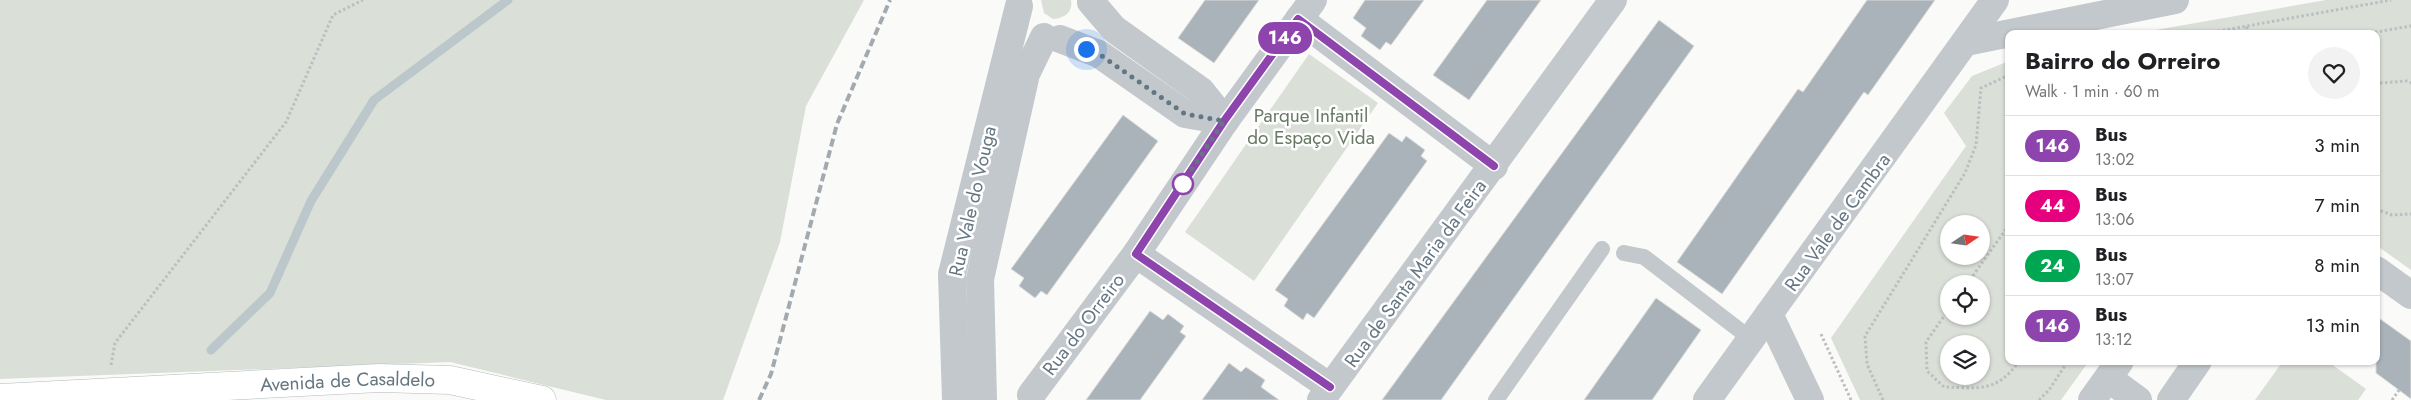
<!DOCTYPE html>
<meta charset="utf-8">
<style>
:root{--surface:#fff;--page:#f2f2f2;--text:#202124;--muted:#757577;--line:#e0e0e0}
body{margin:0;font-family:Jost,sans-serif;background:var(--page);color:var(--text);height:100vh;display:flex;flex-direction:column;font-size:19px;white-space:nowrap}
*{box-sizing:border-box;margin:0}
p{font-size:16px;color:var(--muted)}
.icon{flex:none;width:28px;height:28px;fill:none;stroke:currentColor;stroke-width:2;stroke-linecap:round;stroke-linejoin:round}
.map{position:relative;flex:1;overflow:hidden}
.panel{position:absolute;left:2005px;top:30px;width:375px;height:335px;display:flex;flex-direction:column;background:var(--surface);border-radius:10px;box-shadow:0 1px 4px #0004}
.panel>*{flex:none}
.badge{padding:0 10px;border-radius:16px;font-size:18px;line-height:32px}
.needle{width:32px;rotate:77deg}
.controls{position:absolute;left:1940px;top:215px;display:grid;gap:10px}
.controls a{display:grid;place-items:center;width:50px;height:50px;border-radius:50%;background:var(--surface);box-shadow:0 1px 4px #0004;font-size:25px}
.you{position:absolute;width:25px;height:25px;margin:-12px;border:4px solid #fff;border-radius:50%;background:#1a73e8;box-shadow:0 0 0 8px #1a73e833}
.map>.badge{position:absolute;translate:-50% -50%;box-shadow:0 0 0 2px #fff}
.round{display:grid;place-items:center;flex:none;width:52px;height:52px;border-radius:26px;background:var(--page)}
.head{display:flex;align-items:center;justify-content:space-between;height:85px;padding:0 20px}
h1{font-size:24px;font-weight:700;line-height:38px}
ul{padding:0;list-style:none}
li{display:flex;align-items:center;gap:15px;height:60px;padding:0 20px;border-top:1px solid var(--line)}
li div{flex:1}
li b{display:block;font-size:19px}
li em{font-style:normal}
li .badge{min-width:55px;font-weight:700;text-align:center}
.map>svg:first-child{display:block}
</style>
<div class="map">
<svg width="2411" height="400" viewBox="0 0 2411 400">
<rect width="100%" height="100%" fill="#fafaf8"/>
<g fill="#dadfd7" fill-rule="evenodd">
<path d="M0,0h864l-58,106 -26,136 -57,158h-117l-156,-38 -450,17z"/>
<path d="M1041,0h30c2,12 -6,18 -18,19l-9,-6z"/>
<path d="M2326,0h85v270l-35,-25v-211h-243z"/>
<path d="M1309,54l69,49 -124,178 -69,-49z"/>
<path d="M2009,61v300h80l-28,39h-201l-29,-62 135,-192 -22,-33 28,-37zM1949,224h32v32h-32zM1949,284h32v32h-32zM1949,344h32v32h-32z"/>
<path d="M2283,361h44l39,28 -8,11h-103z"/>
</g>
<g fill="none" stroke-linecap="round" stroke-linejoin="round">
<path stroke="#bbc7cb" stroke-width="9" d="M211,350l59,-57 41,-92 63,-101 134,-100"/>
</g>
<g fill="#aab3b9" stroke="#dcdcda">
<path d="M1205,0h54l-45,63 -36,-25z"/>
<path d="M1365,0h59l-33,45 -5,-3 -6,8 -19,-14 5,-8 -13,-10z"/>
<path d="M1487,0h54l-72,100 -36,-25z"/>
<path d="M1867,0h68l-67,95 -4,-3 -142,202 -45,-32 121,-173 5,3z"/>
<path d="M1659,20l35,26 -253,354h-59z"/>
<path d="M1123,115l35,26 -111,154 -6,-4 -6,7 -16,-12 5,-8 -13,-9z"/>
<path d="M1389,133l13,9 4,-6 19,14 -4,6 6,5 -113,157 -7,-5 -4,7 -19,-14 4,-7 -13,-9z"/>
<path d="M1656,298l45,32 -49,70h-68z"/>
<path d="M1150,311l13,9 5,-6 16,12 -4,6 6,4 -46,64h-54z"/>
<path d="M2376,316l35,25v58l-35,-26z"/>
<path d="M1229,363l12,9 5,-5 19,13 -4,7 18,13h-77z"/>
</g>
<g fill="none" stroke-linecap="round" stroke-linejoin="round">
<g stroke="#b3babf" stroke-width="29">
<g id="secondary">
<path id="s1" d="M0,398l379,-20 71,2 92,20"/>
</g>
</g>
<g stroke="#bbbfc2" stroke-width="3" stroke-dasharray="2.5 2.5" stroke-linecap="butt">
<path d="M2203,34l188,-34"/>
<path d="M2246,34l1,-8"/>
<path d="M2365,34l46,-8"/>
<path d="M2376,86l4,-3 27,-2 4,2"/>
<path d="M2376,209l16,6 19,-1"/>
<path d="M1967,284l42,-59"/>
<path d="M1949,309l-23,33 1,29 17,16c34,1 53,6 75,-26"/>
<path d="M1821,334l30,66"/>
<path d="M111,365l4,-22 171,-221 47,-107 30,-15"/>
<path d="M1883,400l-16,-36 -2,-28 100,-163 11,-28 5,-57 28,-13"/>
<path d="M2039,400l10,-10 19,-29"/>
<path d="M2392,400l7,-10"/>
</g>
<g stroke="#c3c8cc" stroke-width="16">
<path d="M1624,253l20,4 107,82"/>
<path d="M1496,400l106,-151"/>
</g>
<g stroke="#c3c8cc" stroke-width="28">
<path d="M1091,2l23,27 87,62 24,30"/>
<path d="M1299,19l195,147"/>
<path d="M1060,39l39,15 86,60 40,7"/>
<path d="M1966,42l209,-42"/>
<path d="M1136,254l194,133"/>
<path d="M2376,270l35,25"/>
<path d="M1769,314l41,86"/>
<path d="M2108,378l30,22"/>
<path d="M1031,395l105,-141 89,-133 88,-121"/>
<path d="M956,400l-4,-126 67,-268"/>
<path d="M983,400l-3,-121 46,-205 18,-37"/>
<path d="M1321,400l292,-400"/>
<path d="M1707,400l288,-400"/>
<path d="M2092,400l28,-39"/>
<path d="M2171,400l27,-39"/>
</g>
<use href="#secondary" stroke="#fff" stroke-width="28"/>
<path stroke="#a2aab0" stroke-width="4" stroke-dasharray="8 4" stroke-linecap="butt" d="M759,400l12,-26 66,-250 53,-124"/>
</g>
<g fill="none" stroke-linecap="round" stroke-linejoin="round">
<g stroke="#fff" stroke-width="11">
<path id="line" d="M1330,387l-194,-133 88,-133 74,-102 196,147"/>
</g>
<use href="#line" stroke="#8e44ad" stroke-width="8"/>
<path stroke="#657683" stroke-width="5" stroke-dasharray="0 9" d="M1086,49l13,5 86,60 39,7 -44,66 3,-3"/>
</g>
<circle fill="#fff" stroke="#8e44ad" stroke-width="2.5" cx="1183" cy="184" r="10"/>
<g text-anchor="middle" stroke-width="5" stroke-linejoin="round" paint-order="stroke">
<g font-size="19" fill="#687a64" stroke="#fff">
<text x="1311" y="122">Parque Infantil<tspan x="1311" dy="22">do Espaço Vida</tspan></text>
</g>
<g font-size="19" fill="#657683" stroke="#fff">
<text transform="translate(972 201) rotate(-77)" y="7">Rua Vale do Vouga</text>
<text transform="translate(1837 222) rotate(-54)" y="7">Rua Vale de Cambra</text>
<text transform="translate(1415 273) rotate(-54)" y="7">Rua de Santa Maria da Feira</text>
<text transform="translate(1083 324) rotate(-53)" y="7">Rua do Orreiro</text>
<text dy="7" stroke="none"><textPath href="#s1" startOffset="348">Avenida de Casaldelo</textPath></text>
</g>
</g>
</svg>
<div class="controls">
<a><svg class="needle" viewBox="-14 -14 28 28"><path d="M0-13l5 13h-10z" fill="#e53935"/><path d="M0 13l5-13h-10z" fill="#757577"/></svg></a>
<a><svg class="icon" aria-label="locate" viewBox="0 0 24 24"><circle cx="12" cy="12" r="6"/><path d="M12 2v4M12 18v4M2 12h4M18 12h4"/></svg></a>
<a><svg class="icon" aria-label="layers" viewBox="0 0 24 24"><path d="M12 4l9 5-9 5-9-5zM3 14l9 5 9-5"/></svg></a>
</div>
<div class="you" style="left:1086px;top:49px"></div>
<b class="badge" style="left:1285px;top:38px;background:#8e44ad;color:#fff">146</b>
<section class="panel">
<div class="head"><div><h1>Bairro do Orreiro</h1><p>Walk · 1 min · 60 m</p></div><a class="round"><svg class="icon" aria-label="heart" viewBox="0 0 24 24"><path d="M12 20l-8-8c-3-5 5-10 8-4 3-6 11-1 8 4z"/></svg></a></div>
<ul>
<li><span class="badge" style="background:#8e44ad;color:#fff">146</span><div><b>Bus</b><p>13:02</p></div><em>3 min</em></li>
<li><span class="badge" style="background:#e6007e;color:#fff">44</span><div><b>Bus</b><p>13:06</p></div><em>7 min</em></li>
<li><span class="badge" style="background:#00a651;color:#fff">24</span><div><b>Bus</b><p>13:07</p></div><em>8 min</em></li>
<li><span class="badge" style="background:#8e44ad;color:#fff">146</span><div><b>Bus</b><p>13:12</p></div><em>13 min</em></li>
</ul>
</section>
</div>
